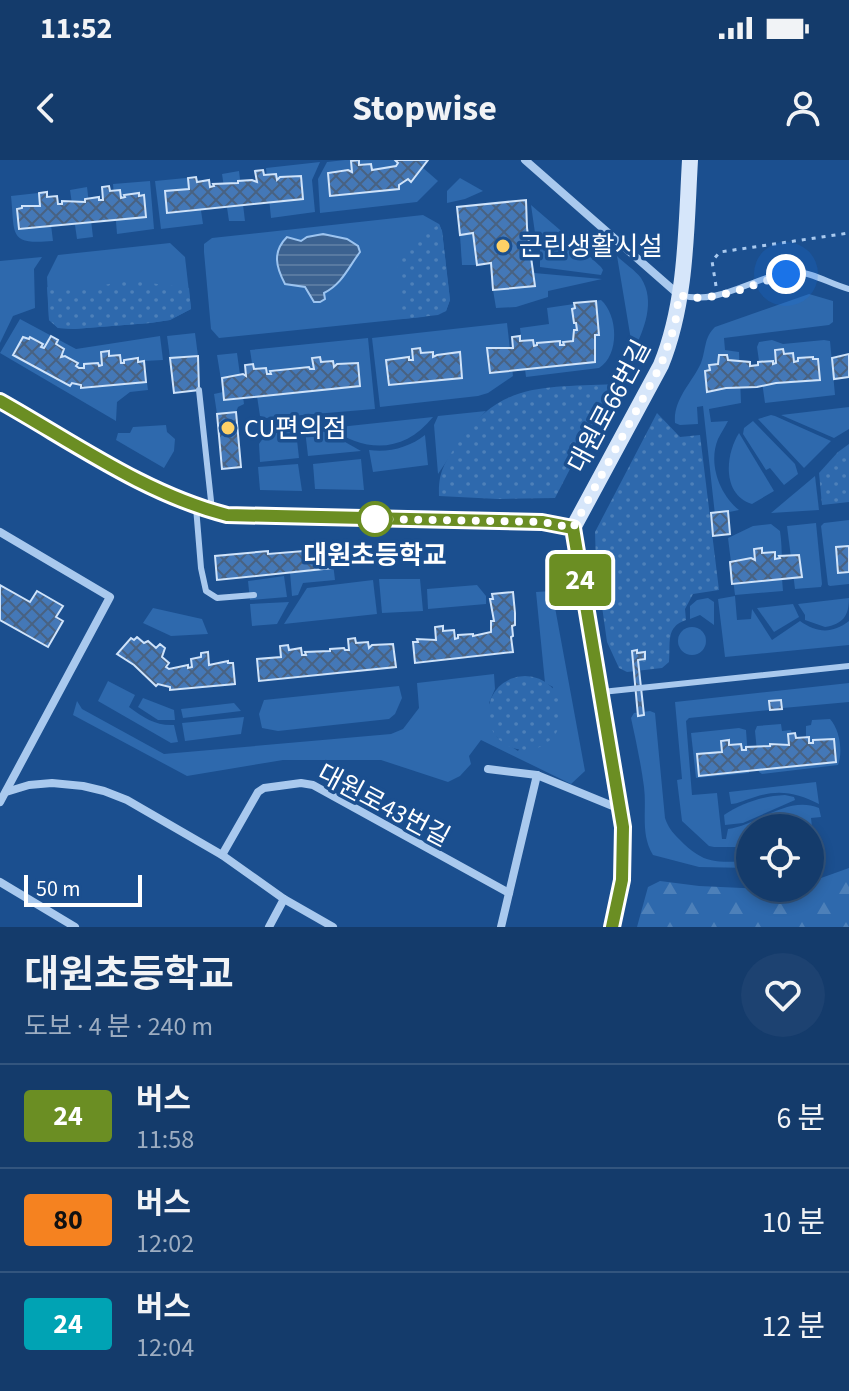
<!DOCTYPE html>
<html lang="ko">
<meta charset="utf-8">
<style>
:root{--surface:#143b6b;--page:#1d4271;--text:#f1f3f6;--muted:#9dadc1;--line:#33557e}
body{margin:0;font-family:"Source Sans 3","Noto Sans KR",sans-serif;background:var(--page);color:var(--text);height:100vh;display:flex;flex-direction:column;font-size:30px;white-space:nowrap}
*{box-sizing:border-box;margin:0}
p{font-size:26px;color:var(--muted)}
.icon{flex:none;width:44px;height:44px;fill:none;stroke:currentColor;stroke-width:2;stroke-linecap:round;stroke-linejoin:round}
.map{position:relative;height:767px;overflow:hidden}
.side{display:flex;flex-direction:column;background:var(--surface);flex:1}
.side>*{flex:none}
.badge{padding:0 16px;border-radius:6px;font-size:28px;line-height:52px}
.controls{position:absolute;left:736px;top:654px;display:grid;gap:16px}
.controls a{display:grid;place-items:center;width:88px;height:88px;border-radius:50%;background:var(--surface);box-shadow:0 4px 12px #0003,0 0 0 2px var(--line);font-size:40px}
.scale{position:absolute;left:24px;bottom:20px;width:118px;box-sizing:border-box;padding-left:8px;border:4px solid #fff;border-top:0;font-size:22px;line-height:28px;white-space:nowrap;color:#fff;-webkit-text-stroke:6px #1b4f8f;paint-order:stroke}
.you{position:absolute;width:40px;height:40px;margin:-20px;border:6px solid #fff;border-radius:50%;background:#1a73e8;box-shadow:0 0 0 12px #1a73e833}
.map>.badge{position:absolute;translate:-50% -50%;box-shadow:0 0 0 4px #fff}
.round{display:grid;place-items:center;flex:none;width:84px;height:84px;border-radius:42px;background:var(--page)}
.summary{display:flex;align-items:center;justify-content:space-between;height:136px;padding:0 24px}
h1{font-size:38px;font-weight:700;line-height:60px}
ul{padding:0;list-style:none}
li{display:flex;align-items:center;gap:24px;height:104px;padding:0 24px;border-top:2px solid var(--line)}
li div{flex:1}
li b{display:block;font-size:30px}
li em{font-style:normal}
li .badge{min-width:88px;font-weight:700;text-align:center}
.status{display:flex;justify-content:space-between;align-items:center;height:56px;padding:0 40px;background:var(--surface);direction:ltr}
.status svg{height:22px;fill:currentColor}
header{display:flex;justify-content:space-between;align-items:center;height:104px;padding:0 24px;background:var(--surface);font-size:36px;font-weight:700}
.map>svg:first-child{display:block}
</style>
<div class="status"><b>11:52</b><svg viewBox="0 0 49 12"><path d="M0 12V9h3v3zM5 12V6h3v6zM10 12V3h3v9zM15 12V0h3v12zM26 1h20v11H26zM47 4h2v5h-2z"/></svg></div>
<header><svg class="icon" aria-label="back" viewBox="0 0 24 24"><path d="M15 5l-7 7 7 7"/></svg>Stopwise<svg class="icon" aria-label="person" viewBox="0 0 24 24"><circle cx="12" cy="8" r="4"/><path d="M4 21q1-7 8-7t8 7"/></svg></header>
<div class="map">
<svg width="849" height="767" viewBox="0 0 849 767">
<defs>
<pattern id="forest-firs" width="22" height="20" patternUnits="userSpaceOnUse" patternTransform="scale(2)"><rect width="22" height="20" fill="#2e69ad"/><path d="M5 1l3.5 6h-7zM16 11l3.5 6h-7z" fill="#4d80b9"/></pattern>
<pattern id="park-dots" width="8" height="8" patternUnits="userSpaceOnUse" patternTransform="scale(2)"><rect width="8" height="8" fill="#2e69ad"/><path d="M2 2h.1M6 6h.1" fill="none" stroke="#4d80b9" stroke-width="1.8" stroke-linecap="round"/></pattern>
<pattern id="water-rules" width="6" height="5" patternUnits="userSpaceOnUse" patternTransform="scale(2)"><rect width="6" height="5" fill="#3c6290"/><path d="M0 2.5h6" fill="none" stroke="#597aa1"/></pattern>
<pattern id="building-cross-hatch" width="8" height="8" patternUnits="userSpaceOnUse" patternTransform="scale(2)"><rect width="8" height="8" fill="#4478b7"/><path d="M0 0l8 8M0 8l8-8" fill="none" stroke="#486282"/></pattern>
</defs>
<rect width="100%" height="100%" fill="#1b4f8f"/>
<g fill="#2e69ad">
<path d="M345,0h69l24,21 -21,21 -97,11 -2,-34 9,-17z"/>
<path d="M320,2l-8,18 3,32 -44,6 -5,-50z"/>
<path d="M239,11l6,50h-16l-7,-47z"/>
<path d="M196,17l7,47 -42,5 -6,-48z"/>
<path d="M460,18l23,13 -18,8 -18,4v-12z"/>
<path d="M150,21l4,48 -37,5 -4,-50z"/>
<path d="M87,27l6,50 -16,2 -7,-49z"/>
<path d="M47,32l6,49c-45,4 -38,-6 -42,-45z"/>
<path d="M531,45l36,31 -20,4 -1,-4 -10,4z"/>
<path d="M423,55l16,9 3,7 8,69 -4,11 -23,6 -204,21 -8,-9 -7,-77v-8l8,-6z"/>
<path d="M473,73l4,32h-15l-2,-30z"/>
<path d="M572,80l29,27 2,3 -2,5 -61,-8v-18z"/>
<path d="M170,83l15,14 6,52 -21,11 -20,3 -76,6 -16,-1 -9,-8 -2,-43 11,-22z"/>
<path d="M617,96c7,7 18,14 24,22 15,23 3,52 -8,74z"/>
<path d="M42,97l-8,12 1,39 -22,8 -13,27v-82z"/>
<path d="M534,113l68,6 -54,12v6l-32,10 -20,1 -3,-18 42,-4z"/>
<path d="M809,134l24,7v21l-4,3 -105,13 1,12 14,2 2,51 -32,6 2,13 17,-1c-3,6 -7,12 -10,18 -10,24 1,55 21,71l-24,5 -12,-109 -6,1 1,17 -18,1 -5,-2c-2,-24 17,-40 26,-60 5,-13 3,-26 14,-36z"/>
<path d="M601,140c17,15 19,55 -2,68l-73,9 -6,-49 29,-4 -2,-16z"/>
<path d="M20,159l56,30 84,-13 3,24 -19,1 4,29 -18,2 -13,10 -1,19 -116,-68z"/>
<path d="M507,163l6,53 -25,17 -10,3 -98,11 -8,-69z"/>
<path d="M195,173l3,23 -28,2 -3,-22z"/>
<path d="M368,178l7,71 -109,9 -6,-2 -10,-66z"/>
<path d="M772,180l11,4 41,-4 6,1 5,54 -70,8 -8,-56 2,-5z"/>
<path d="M237,193l7,51 -6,3 -2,5 -19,2 -3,-20 9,-2 -6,-37z"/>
<path d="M849,247v22l-15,9 -53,-23z"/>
<path d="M486,251l-21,23 -27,40 -4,-49 4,-9z"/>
<path d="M771,255l4,1 56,25 -27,27 -46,-49z"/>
<path d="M433,257c-29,36 -67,36 -103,11z"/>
<path d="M753,261l42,43 3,10 -14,11 -14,-17 -4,2 -23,-36 1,-6z"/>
<path d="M166,265l1,7 8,7 -1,12 -10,17 -48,-28 2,-7h12l3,-6z"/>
<path d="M322,269l39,22 -53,5 -3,-26z"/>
<path d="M296,271l3,27 -39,4 -1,-18 7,-10z"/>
<path d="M739,273l35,58 -22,13c-30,-9 -27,-49 -13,-71z"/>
<path d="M425,275l3,30 -55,7 -4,-22c20,3 41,-3 56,-15z"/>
<path d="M361,299l3,31 -49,-1 -2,-25z"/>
<path d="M298,304l4,27 -42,-1 -2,-23z"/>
<path d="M815,316l4,34 -48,3z"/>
<path d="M849,360v64l-19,2 -2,-1 -7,-59 3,-3z"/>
<path d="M816,363l6,61 -1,3 -26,2 -8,-63z"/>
<path d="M771,364l9,7c3,20 1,39 3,60l-48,4 -7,-57 25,-12z"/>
<path d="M289,401l44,2 2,17 -32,3 -5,12 -6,1z"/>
<path d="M284,416l3,21 -37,3 -2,-19z"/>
<path d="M379,419h41l3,32 -41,2z"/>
<path d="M373,420l4,34 -93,10 23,-36z"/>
<path d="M477,425l9,11v8l-58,5 -1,-20z"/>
<path d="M552,431l33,180 -14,13 -90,-44 -12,16 2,8 -11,12 -12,6 -67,-22h-98l-96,16 -114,-61 4,-14 5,8 82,45 227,-20 12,-5 16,-21 -2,-25 77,-9 1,15 -6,14 8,34 21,14 35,-64 -8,-4 -9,-91z"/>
<path d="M735,436l2,24 14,-1 1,-10 20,31 28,-19c17,12 32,13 49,0v24l-124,12 -7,-58z"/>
<path d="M708,438l6,4v23l-14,-10 -10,4v-13l7,-6z"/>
<path d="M849,438c0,18 -6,26 -24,29l-20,-7v-5l-7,-11z"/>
<path d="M289,442l-12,22 -25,2 -2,-22z"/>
<path d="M793,444l6,13 -25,15 -17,-24z"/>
<path d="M153,448l49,11 6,15 -37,2 -28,-13z"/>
<circle cx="692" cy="481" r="14"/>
<path d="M108,521l27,14 -6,12c15,11 27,19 45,18l4,17 -7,1 -73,-42z"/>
<path d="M849,523v19l-66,6 -1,-9 -13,2v9l-80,8 -3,3 6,74 25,-2 5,46h4l2,-10c31,-4 59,-34 91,-21l2,9 -10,1 2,18 -3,1v-9h-60v19h-36l-5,-1 -27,-25 -5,-41 5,-1 -7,-77z"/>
<path d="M399,526l3,12 -7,16 -6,5 -111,12 -16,-3 -3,-14 5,-14z"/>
<path d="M143,538l31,12 1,10h-17l-20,-13z"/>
<path d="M234,543l7,8 -58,7 -2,-9z"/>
<path d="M650,551l5,2 10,105c3,9 7,14 14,21 26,27 37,22 71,23v6l-51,-1 -46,-12c-13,-21 -6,-45 -9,-68 -3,-23 -8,-46 -13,-69l3,-5z"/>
<path d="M244,557l-3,17 -56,7 -3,-18z"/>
<path d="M830,559c10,11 13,33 8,46l-76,9 -3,-2 -4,-41 2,-5 24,-2 1,7 9,-1 2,10 13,-2v-12l5,-1 1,-5z"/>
<path d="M739,568l7,2 3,43 -53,5 -5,-45z"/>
<path d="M816,622l3,22c-22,-11 -40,-15 -64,-7 -8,2 -17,7 -24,7l-2,-12z"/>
<path d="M785,635l9,2 1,3 -52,23 -18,2 -1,-10c18,-12 39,-19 61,-20z"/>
</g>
<path fill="url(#forest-firs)" d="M849,708v59h-212l11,-40 12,-6 39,5 86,4 25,-2v-6z"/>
<g fill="url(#park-dots)">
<path d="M439,64l3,7 8,69 -4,11 -8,4 -36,4 -5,-64z"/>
<path d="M126,120l63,8 2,21 -21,11 -20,3 -76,6 -16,-1 -9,-8 -2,-33c26,8 52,-1 79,-7z"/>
<path d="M614,224l-59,114 -57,1 -59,-3c-1,-26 7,-35 21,-56 43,-60 88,-52 154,-56z"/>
<path d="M657,253l23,24 20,-2 19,155 -26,4 -8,15 1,11c-21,7 -15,23 -17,42l-7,6 -35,4 -8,-4 -12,-26 -11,-78 -1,-32z"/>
<path d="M849,284v58l-27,3 -3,-32 19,-21z"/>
<circle cx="525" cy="553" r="37"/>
</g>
<path fill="url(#water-rules)" stroke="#9cc4f0" stroke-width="2" d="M323,74l24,5 11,7 2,6c-12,16 -18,32 -36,41l1,6 -5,3h-6l-9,-15 -20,-3c-9,-17 -13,-32 2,-47l14,4 6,-4z"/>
<g fill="url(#building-cross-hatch)" stroke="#cfe3fa" stroke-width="2">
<path d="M359,0v5l12,-1 1,6 24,-4 2,-3 -3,-3h33l-17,22 -3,-3 -9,6v4l-69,7 -2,-23 20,-3 4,2 -1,-11z"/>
<path d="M263,10l1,5 12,-1 1,6 3,-3 21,-1 2,23 -136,14 -2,-22 24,-2 -1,-11 8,-1 1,5 12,-2 1,7 4,-1 -1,-2 25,-1v-2l14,-1 5,2 -2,-11z"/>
<path d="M109,26l1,5 10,-1 1,8 4,-1 -1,-2 15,-2v3l5,-1 2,22 -127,12 -2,-20 5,-1v-2h18l-1,-13 8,-1v5l10,-1 1,8h4v-3l23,1v-3l14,-2v3h4l-1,-13z"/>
<path d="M526,40l1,28 8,58 -42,4 -2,-27 -14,2 -4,-32 -13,2 -3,-28z"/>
<path d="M596,141l3,34h-4v27l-105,11 -3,-25h26l-1,-11 8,-1v5l13,-1 1,6 3,-1v-2l23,-2v4h4l-1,-3 10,-1 1,-11h3l-1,-7h-2l-2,-14 3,-1 -1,-5z"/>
<path d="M51,176l7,4 -2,4 8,5 -3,8 4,-1 13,7 -2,3 3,2h5v-4l14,-1 1,3 3,-1 -1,-13 8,-1v5l11,-1 1,8h3v-3l14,-2v4l6,-1 2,21 -65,6v-3l-9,-2 -2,3 -57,-31 10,-18 6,2 1,-2 13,7 -2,3 3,1z"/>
<path d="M420,188l1,5 12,-1v5l4,-2 23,-3 2,26 -73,7 -3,-25 23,-3v3h4l-1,-11z"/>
<path d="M783,189l1,5 9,-1 1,9 4,-1v-3l15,-1v2h5l2,21 -44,3 -19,4 -31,1 -19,4 -2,-21 5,-1 -1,-5 9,-1 1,-9h8l1,5 22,2v4l8,-1v-3l15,-1v3l3,-1 -1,-13z"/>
<path d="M849,194v23l-15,2 -2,-21z"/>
<path d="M198,196l1,34 -25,3 -4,-35z"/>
<path d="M320,197l1,5 12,-1 1,6 3,-3 21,-1 2,23 -136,14 -2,-22 21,-4 3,2 -1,-11 8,-1 1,5 12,-1 1,6h4l-1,-3 39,-4 1,2h4l-2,-11z"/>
<path d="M236,252l5,55 -19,2 -5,-55z"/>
<path d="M728,351l2,23 -17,2 -2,-23z"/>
<path d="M849,386v26l-11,1 -2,-26z"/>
<path d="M762,388v5l13,-1v7l5,-1 -1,-2 20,-1 3,22 -70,7 -2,-22 21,-4 4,2 -1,-11z"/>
<path d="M268,391v3l36,-3 1,6 35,-3 2,13 -125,13 -2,-24z"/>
<path d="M0,425l30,17 7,-11 26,15 -7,11 7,4 -15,26 -48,-27z"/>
<path d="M513,432l2,21v12l-3,1 1,10 -2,1 2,15 -98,11 -2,-21h5l-1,-3 19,1 -1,-13 8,-1v5l11,-1 1,9 3,-1v-3l15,-1v2l18,-4v-11h3l-4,-22h3l-1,-5z"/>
<path d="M137,477l7,6 4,-2 8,7 4,-4 5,4 -3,9 7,6 -3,4 3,2 19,-4v3l4,-1 -1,-8 10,-2v-4l7,-1 1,13 19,-4v2h5l2,21 -65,6v-3l-12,-3 -2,2 -22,-21 -17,-11 14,-16 3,2z"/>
<path d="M355,478l1,5 12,-1 1,6 3,-3 21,-1 3,23 -137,14 -2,-22 24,-2 -1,-11 8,-1 1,5 12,-2 1,7h4l-1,-3 25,-1v-2l14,-1 1,2h4l-1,-11z"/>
<path d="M637,490v3l8,-1v7l-7,1 6,55 -6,1 -6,-65z"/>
<path d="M781,540l1,9 -12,1 -1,-9z"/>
<path d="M795,573l1,5 13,-1v6h4v-3l21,-1 2,23 -137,14 -2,-22 25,-2 -1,-11 8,-1v5l12,-1 1,6h4v-3l24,-1v-2l19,1 -1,-11z"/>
</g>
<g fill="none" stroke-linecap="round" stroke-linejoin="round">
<path stroke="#a9c9ee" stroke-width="3" stroke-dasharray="4 6" stroke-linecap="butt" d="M716,126l-4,-25 8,-9 129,-19"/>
<g stroke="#a9c9ee" stroke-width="6">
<path d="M680,135c40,12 76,-21 115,-23 17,0 37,13 54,17"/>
<path d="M199,230l13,120"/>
<path d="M196,347l5,61 5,23 11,7 37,-3"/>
<path d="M602,532l247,-26"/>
</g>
<g stroke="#a9c9ee" stroke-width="8">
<path d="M525,0l154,135"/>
<path d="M0,372l110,65 -110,205"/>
<path d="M488,609l49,6 83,34"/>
<path d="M6,632l23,-7 23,-2 31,3 21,5 23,9 95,55 62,44 49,28"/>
<path d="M222,695l36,-63 6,-4 37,-5 12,2 196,108"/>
<path d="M0,722l75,45"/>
<path d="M269,767l15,-28"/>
<path d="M501,767l36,-152"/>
</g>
<g stroke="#d6e6fa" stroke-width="16">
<path d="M0,241c73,41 145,94 227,114l315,7 31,6"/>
<path d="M573,368l50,299 -1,53 -10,47"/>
<path d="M573,368l88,-163c26,-64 25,-137 29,-205"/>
</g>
</g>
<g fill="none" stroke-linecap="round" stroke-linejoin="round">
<g stroke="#fff" stroke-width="18">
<path id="line" d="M0,241c73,41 145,93 227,114l315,7 31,6 50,299 -1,53 -10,47"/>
</g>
<use href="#line" stroke="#6b8e23" stroke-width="12"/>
<path stroke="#fff" stroke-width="8" stroke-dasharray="0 14.4" d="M375,359l167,3 31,6 88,-163 14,-40 4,-30c33,10 75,-11 107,-21"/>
</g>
<g fill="#ffd166" stroke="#1b4f8f" stroke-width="3">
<circle cx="503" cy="86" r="8"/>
<circle cx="228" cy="268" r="8"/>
</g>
<circle fill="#fff" stroke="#6b8e23" stroke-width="4" cx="375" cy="359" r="16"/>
<g text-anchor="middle" stroke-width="7" stroke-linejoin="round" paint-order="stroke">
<g font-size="26" fill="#fff" stroke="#1b4f8f" text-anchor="start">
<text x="519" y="95">근린생활시설</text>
<text x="244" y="277">CU편의점</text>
</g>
<g font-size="26" fill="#fff" stroke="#1b4f8f">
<text transform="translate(609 246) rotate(-62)" y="9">대원로66번길</text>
<text transform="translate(384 645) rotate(28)" y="9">대원로43번길</text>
</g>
<g font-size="26" font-weight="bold" fill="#fff" stroke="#1b4f8f">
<text x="375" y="404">대원초등학교</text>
</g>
</g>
</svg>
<div class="controls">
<a><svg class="icon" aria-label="locate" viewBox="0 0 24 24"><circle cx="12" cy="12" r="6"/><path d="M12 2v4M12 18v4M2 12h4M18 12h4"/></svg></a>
</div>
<div class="scale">50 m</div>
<div class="you" style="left:786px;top:114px"></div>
<b class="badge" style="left:580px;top:420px;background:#6b8e23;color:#fff">24</b>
</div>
<section class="side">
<div class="summary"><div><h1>대원초등학교</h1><p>도보 · 4 분 · 240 m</p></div><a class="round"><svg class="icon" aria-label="heart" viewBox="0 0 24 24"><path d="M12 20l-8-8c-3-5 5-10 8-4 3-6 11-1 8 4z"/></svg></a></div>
<ul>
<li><span class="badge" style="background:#6b8e23;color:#fff">24</span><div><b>버스</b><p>11:58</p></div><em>6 분</em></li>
<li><span class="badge" style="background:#f58220;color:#111">80</span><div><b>버스</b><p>12:02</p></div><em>10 분</em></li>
<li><span class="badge" style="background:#00a3b4;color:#fff">24</span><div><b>버스</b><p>12:04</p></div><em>12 분</em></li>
</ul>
</section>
